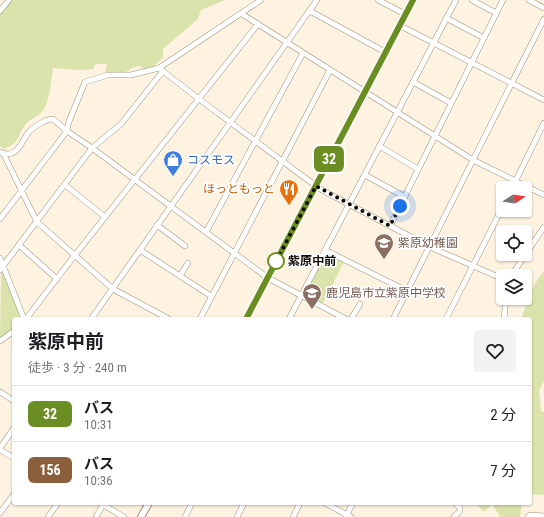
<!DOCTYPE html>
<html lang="ja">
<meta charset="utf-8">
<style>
:root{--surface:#fff;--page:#f2f2f2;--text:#202124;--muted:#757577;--line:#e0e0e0}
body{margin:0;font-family:"Roboto Condensed","Noto Sans JP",sans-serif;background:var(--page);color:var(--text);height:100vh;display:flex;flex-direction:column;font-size:15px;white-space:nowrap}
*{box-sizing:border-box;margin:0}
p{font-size:13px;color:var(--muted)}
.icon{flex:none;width:22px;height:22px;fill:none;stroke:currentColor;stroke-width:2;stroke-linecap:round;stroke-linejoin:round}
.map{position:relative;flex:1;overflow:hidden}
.side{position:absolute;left:12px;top:317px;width:520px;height:188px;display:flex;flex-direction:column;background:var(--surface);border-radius:4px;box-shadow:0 1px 3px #0004}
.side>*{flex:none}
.badge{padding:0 8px;border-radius:6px;font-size:14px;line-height:26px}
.needle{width:26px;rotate:78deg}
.tools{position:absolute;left:496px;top:181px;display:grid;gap:8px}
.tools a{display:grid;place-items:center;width:36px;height:36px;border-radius:4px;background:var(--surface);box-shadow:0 1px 3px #0004;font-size:20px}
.you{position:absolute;width:20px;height:20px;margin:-10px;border:3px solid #fff;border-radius:50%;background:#1a73e8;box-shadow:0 0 0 6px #1a73e833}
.map>.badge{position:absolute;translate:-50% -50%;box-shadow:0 0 0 2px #fff}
.round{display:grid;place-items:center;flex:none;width:42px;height:42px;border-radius:4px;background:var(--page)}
.head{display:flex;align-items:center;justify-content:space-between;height:68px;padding:0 16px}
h1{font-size:19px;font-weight:700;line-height:30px}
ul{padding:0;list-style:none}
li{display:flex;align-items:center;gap:12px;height:56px;padding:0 16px;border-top:1px solid var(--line)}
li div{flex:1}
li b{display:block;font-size:15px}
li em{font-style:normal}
li .badge{min-width:44px;font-weight:700;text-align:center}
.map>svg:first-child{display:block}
</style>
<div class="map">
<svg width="544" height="517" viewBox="0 0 544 517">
<rect width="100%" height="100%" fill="#fef2e0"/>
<g fill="#dbe3ac">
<path d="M11,0h214l-24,10 -3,9 -35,30v8l-15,15 -9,-6 -7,2 -14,9 -13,-3 2,-10h-11l-3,5 -14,1 -26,-2c-2,13 -3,35 -12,45 -5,4 -11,6 -15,11 -9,10 -5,19 -22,25l-4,-3v-135z"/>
<path d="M326,253l18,9 -21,41 -19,-9z"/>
<path d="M544,271v110l-5,9 2,21 3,1v83l-14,-1v-175h-8c4,-17 10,-34 22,-48z"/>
<path d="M1,273l2,1 19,45h-8v9l-14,10z"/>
<path d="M475,503h47l-2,14h-21l1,-1 -8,-12 -8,8z"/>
</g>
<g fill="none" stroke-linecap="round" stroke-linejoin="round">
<g stroke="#9f917c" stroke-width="6">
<g id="minor">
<path d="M378,0l27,14"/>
<path d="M472,0l24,13"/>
<path d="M529,0l15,8"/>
<path d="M0,11l9,-11"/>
<path d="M310,11l75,41"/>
<path d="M242,14l231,146 71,35"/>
<path d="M446,18l38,20"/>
<path d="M399,25l145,75"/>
<path d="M159,68l40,31 121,90 110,58 73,32"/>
<path d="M413,82l38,21"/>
<path d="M379,146l39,23"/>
<path d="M0,152c16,8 21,-9 28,-19 5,-6 18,-14 25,-14l14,12 25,17 176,130 78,41"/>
<path d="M3,153l34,69 76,67 56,30"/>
<path d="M365,175l40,22"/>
<path d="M65,185l40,32"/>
<path d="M512,188l32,-65"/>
<path d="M0,219l67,-88 1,-7 17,-42 23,-7h23l28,-7 102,-68"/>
<path d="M157,225l28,21"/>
<path d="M390,226l113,-226"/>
<path d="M206,232l97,-179"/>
<path d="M19,245l38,34"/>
<path d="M140,250l71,46"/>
<path d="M325,250l82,41"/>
<path d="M0,258l24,61"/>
<path d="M0,270l92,-122 29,-24 42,-53"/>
<path d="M180,276l8,-13"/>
<path d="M511,276l33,-49"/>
<path d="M26,319l49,-64 183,-231"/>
<path d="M91,319l226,-319"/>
<path d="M200,319l130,-249"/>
<path d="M289,319l167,-319"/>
<path d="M351,319l9,-15"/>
<path d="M393,319l151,-300"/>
<path d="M446,319l57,-113"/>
<path d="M504,319l2,-21"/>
<path d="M0,341l14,-10"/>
<path d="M0,392l14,9"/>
<path d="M0,448l14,-20"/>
<path d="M0,450l14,8"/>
<path d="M100,503l24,14"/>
<path d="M325,503l26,14"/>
<path d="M0,513l14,-19"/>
<path d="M346,516l7,-13"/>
<path d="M48,517l10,-14"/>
<path d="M96,517l8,-14"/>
<path d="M185,517l7,-14"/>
<path d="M237,517l7,-14"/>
<path d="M293,517l7,-14"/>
<path d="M454,517l6,-6v-3l-5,-5"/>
<path d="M528,517l2,-2 14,1"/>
</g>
</g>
<g stroke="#9f917c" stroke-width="8">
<g id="tertiary">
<path d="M246,319l167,-319"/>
<path d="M141,517l8,-14"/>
</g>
</g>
<use href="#minor" stroke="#fff" stroke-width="5"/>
<use href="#tertiary" stroke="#fff" stroke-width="6"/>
</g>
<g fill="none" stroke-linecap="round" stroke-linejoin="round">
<g stroke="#fff" stroke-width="9">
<path id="line" d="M246,319l167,-319"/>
</g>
<use href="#line" stroke="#6b8e23" stroke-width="6"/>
<path stroke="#0f0a04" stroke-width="4" stroke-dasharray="0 7.2" d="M276,261l-3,6 43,-81 74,40 10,-20"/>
</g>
<defs>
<g id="shop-pin" transform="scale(1)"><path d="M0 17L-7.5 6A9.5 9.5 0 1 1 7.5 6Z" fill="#3f7fe0" stroke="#fff"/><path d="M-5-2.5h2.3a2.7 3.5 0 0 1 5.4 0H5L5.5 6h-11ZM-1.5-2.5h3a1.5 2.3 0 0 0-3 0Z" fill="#fff"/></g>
<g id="restaurant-pin" transform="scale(1)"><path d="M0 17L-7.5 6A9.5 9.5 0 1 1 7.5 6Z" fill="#e8710a" stroke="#fff"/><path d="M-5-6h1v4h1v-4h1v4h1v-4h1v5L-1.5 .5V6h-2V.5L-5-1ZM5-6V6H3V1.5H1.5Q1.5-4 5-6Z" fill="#fff"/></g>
<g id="school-pin" transform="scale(1)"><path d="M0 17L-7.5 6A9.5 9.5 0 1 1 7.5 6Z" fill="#8d6e63" stroke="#fff"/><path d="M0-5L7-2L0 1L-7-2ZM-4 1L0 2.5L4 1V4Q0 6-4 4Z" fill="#fff"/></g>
</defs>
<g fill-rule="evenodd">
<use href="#shop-pin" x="173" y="160"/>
<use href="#restaurant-pin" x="289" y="189"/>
<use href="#school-pin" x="384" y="243"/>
<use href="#school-pin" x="312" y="293"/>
</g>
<circle fill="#fff" stroke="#6b8e23" stroke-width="2" cx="276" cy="261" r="8"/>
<g text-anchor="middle" stroke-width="3.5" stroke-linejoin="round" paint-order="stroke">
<g font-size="12" fill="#366cbe" stroke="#fff" text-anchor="start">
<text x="187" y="164">コスモス</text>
</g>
<g font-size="12" fill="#c56008" stroke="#fff" text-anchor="end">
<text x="275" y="193">ほっともっと</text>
</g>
<g font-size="12" fill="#785e54" stroke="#fff" text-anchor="start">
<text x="398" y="247">紫原幼稚園</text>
<text x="326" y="297">鹿児島市立紫原中学校</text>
</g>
<g font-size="12" font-weight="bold" fill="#0f0a04" stroke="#fff" text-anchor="start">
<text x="288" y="265">紫原中前</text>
</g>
</g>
</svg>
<div class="tools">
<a><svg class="needle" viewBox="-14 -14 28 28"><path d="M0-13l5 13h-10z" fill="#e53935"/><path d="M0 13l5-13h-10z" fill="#757577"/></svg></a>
<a><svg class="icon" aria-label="locate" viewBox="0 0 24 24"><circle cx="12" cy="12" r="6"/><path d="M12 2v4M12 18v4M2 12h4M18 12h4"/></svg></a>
<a><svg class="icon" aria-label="layers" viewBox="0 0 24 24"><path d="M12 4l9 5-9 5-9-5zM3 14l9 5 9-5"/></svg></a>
</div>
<div class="you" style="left:400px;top:206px"></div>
<b class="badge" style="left:329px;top:159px;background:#6b8e23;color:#fff">32</b>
<section class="side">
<div class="head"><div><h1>紫原中前</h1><p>徒歩 · 3 分 · 240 m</p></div><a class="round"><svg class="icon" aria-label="heart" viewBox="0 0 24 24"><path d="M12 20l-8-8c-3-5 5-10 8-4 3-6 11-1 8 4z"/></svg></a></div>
<ul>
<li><span class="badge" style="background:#6b8e23;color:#fff">32</span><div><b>バス</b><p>10:31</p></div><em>2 分</em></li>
<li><span class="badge" style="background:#8b5e3c;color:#fff">156</span><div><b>バス</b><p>10:36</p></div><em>7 分</em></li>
</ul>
</section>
</div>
